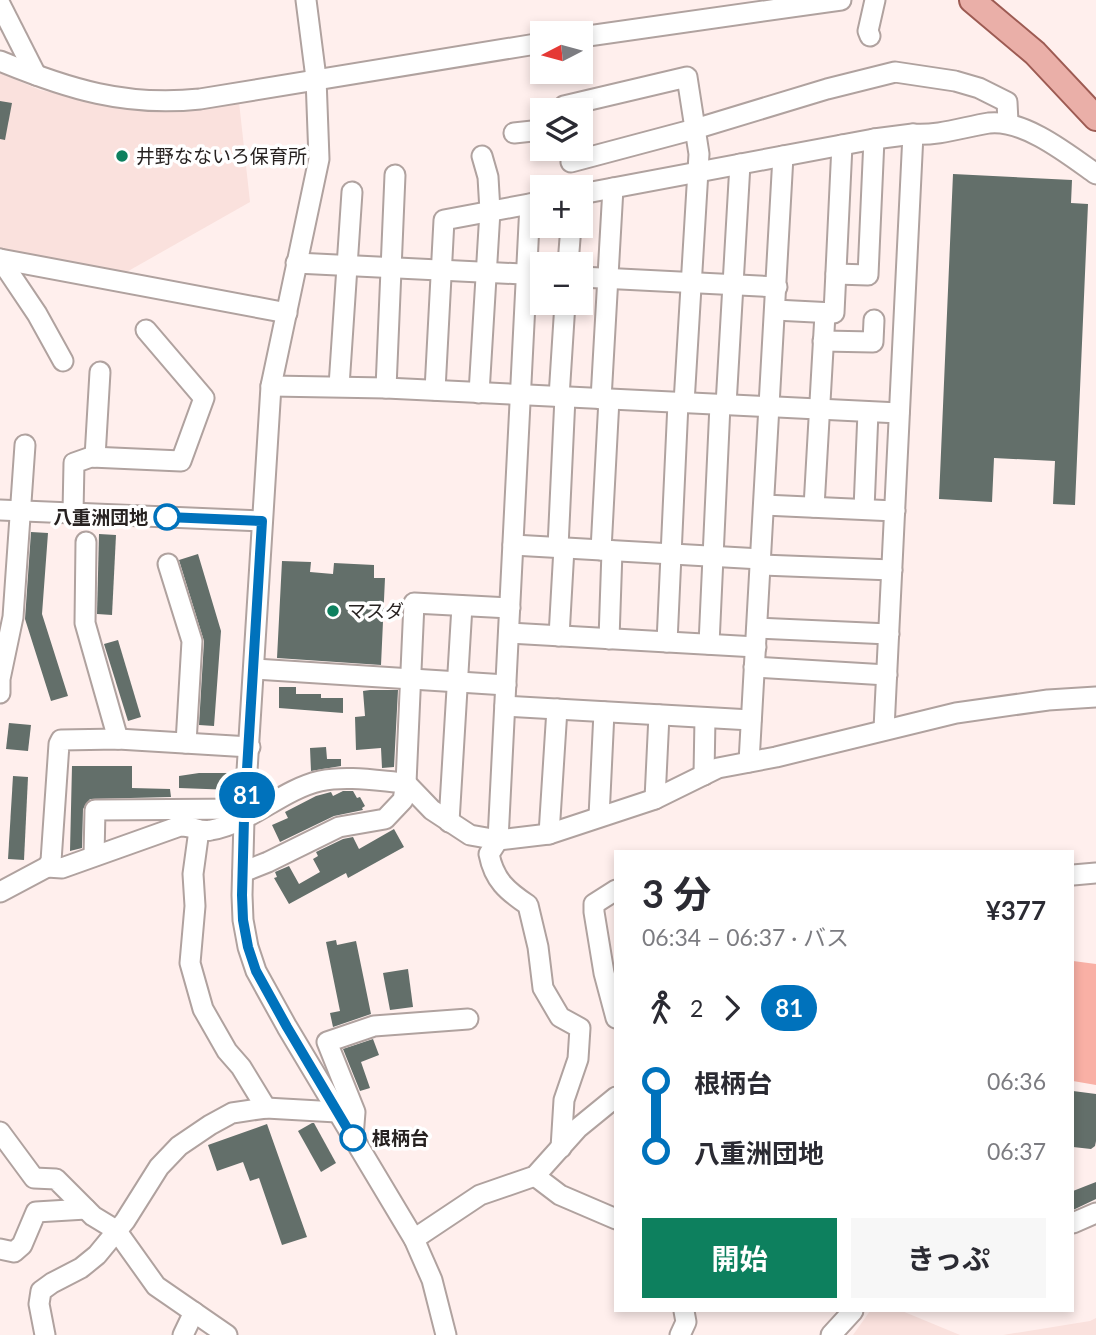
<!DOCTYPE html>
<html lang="ja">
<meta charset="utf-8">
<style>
:root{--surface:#fff;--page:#f7f7f7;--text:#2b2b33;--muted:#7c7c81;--accent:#0d805e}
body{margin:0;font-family:Lato,"Noto Sans JP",sans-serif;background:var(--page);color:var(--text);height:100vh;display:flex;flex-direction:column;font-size:26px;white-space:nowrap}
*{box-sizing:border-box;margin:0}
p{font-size:23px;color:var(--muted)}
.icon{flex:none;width:38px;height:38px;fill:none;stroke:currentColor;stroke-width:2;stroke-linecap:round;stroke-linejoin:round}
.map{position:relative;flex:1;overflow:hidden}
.details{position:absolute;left:614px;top:850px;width:460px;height:462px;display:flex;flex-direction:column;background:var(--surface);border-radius:0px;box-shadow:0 4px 10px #0003}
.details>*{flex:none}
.badge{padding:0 14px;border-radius:23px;font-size:24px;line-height:46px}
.needle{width:46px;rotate:264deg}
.fabs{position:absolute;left:530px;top:21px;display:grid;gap:14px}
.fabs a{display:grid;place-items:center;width:63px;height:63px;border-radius:0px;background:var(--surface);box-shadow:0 4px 10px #0003;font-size:35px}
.map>.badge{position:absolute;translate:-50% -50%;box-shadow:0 0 0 4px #fff}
.legs{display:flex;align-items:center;gap:10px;height:77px;padding:0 28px;font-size:23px}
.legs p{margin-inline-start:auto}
.overview{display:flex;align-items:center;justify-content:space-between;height:119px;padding:0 28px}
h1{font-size:38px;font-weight:700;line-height:52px}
.button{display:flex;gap:14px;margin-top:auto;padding:14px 28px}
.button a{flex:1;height:80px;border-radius:0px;background:var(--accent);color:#fff;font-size:28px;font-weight:700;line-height:80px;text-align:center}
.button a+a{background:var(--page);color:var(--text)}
ul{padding:0 28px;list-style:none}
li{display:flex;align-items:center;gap:24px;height:70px;font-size:26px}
li i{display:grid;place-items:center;width:10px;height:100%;margin:0 9px;background:currentColor}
li i::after{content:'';width:18px;height:18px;margin:-9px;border:5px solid;border-radius:50%;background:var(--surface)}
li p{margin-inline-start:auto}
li:first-child i{background:linear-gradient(#0000 50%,currentColor 0)}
li:last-child i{background:linear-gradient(currentColor 50%,#0000 0)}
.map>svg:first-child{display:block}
</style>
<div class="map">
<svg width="1096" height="1335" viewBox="0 0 1096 1335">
<rect width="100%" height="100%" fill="#ffefed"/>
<g fill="#fae1dd">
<path d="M0,73l40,17 92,18 41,2 66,-8 11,100 -127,72 -123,-22z"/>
<path d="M870,1311h32l58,24h-107z"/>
<path d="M1096,1318v17h-93l87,-14z"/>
</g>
<path fill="#f9b0a5" d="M1073,961l23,3v121l-23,-4z"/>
<g fill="#636f6a">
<path d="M0,101l12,2 -7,37 -5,-1z"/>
<path d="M953,174l119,6 -1,23 17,1 -13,301 -22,-1 2,-43 -61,-3 -2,44 -53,-3z"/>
<path d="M31,532l17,1 -6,81 26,82 -17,5 -26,-82z"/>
<path d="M99,534l17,1 -4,80 -15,-1z"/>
<path d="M198,554l23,77 -7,95 -15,-1 5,-84 -25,-81z"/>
<path d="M282,561l29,1 -1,10 23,2 1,-11 40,2v13h11l-4,87 -104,-7z"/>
<path d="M118,640l23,77 -13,4 -24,-77z"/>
<path d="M279,687h17v7h25v4h22v15l-64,-5z"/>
<path d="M370,690h28l-4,77 -12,1 -1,-20 -25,2 -1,-33 10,-1 -2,-25z"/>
<path d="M9,723l22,2 -3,26 -22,-2z"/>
<path d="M326,747l1,12h14v7l-30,5 -1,-23z"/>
<path d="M72,766h60v22l38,1 1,8 -81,2 -7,10 -1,39 -12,3z"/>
<path d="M199,773h34v17l-54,-2v-12z"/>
<path d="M13,776l15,1 -4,83 -16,-1z"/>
<path d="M343,791h10l4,7 3,-1 5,9 -3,2 1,2 -29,6 -54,26 -8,-17 16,-7 -3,-6 31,-16 15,-4 2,4z"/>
<path d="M394,829l10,18 -56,31 -2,-5 -57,31 -15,-26 3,-1 -2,-5 14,-6 10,18 21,-12 -7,-13 5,-3 -2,-4 27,-13 10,-2 6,12z"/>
<path d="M336,940l1,5 19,-4 15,73 -38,13 -3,-14 10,-2 -14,-69z"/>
<path d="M408,969l5,38 -23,3 -7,-37z"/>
<path d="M373,1039l6,16 -18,7 9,26 -10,3 -17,-42z"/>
<path d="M1073,1091l23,3v47l-1,5 -4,3 -18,-2z"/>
<path d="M312,1123h2l22,40 -15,9 -23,-41z"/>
<path d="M267,1124l40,113 -25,8 -23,-67 -9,3 -7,-19 -26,9 -9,-26z"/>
<path d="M1096,1182v17l-23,11v-19z"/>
</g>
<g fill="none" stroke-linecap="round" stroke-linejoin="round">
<g stroke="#b0a29f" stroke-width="23">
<g id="minor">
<path d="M306,0l10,78 3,81 -48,227 -27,433 -2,76 1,25 5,27 8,24 31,56 127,212 18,41 14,55"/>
<path d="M0,4l36,71"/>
<path d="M870,36l-2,-5 7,-31"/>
<path d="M581,37l260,-37"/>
<path d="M0,61c68,28 126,46 200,38l342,-56"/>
<path d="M565,110l-1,-4 123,-29 12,77 -15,249"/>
<path d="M514,133l28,-3"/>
<path d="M571,162l124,-33 132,-40 68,-17 60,9 24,7 28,14 1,20"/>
<path d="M581,194l293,-55 39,-5"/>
<path d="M530,204l-32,636 -9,14c5,26 18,37 39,51l10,42 5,41 17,29 20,11 -2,31 -14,41 -3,48"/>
<path d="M0,259l287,54"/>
<path d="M0,259l37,55 26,47"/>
<path d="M296,263l246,12"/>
<path d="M568,264l3,-38"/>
<path d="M836,274l32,1 6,-136"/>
<path d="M581,277l196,10"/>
<path d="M775,310l59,3 8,-168"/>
<path d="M823,341l50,1 1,-22"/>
<path d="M271,386l115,2 513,25"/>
<path d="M339,386l13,-194"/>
<path d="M386,388l9,-213"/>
<path d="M435,390l9,-170 96,-18"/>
<path d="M479,393l11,-182 -2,-34 -6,-21"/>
<path d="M559,397l6,-94"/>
<path d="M601,399l12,-211"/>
<path d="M726,405l14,-241"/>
<path d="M95,457l5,-85"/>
<path d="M764,505l131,6"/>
<path d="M814,507l11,-193"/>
<path d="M864,509l4,-97"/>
<path d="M0,510l262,11"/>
<path d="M73,513l1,-50 17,-6 90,4 23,-63 -58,-68"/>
<path d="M86,542l-1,81 33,116"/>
<path d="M513,545l248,14"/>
<path d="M558,547l7,-150"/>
<path d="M601,550l8,-151"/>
<path d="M168,564l24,77 -6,102"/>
<path d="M760,565l132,5"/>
<path d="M757,628l132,6"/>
<path d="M509,633l247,14"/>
<path d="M559,636l5,-88"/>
<path d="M609,639l3,-88"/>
<path d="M667,642l11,-239"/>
<path d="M709,644l11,-239"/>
<path d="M754,667l133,8"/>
<path d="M255,669l251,16"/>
<path d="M0,693v-14l13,-62 12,-172"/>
<path d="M505,706l246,14"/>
<path d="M884,729l29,-595c25,2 51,-7 76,-11 35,-4 79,31 107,51"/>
<path d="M749,762l34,-606"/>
<path d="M704,775l1,-57"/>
<path d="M655,799l4,-84"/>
<path d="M599,817l5,-105"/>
<path d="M449,822l13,-216"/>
<path d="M199,830l-6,44 2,32 -5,57 13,46 24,42 14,16 25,41"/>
<path d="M549,834l8,-125"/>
<path d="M94,856l1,-46 151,-1"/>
<path d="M47,867l15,1 118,-42c11,-1 20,7 31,4 40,-7 70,-40 109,-49 27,-6 59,0 86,2l26,27 38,25 28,5 51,-6 106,-35 63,-31 58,-11 180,-44 92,-13 48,-3"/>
<path d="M243,872l25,-10 71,-35 46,-8 18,-19 3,-17 8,-180 96,5"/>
<path d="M1073,875l23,-2"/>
<path d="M616,890l-22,14v8l10,61 12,45"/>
<path d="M0,892l47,-25 4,-6 8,-117 2,-4 57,-1 132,8"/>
<path d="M0,1132l34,46 22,1 37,37 23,14 40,56 71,49"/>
<path d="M353,1137l2,-25 -28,-70 47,-16 94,-7"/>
<path d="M535,1176l25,19 56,24"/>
<path d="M1073,1223l23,-10"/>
<path d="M414,1239l66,-44 55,-19 43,-48 38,-31"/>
<path d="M0,1249l14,3 8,-7 14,-33 50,-3"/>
<path d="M45,1335l-6,-31 2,-13 11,-8 29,-15 16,-13 28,-34 34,-54 20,-21 31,-21 22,-12 34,-5 71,4"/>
<path d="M183,1335l11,-23"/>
<path d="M680,1335l6,-13 -2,-11"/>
<path d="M831,1335l22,-24"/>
</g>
</g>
<g stroke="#9d5b53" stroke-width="28">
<path id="major" d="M972,0l63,53 61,65"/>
</g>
<use href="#minor" stroke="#fff" stroke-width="19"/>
<use href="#major" stroke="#eaafa8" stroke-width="24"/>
</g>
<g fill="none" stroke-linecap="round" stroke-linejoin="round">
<g stroke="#fff" stroke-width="16">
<path id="line-1" d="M167,517l95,4 -18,298 -2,76 1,25 5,27 8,24 31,56 66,111"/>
</g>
<use href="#line-1" stroke="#0072bc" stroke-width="10"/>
</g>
<g fill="#0d805e" stroke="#fff" stroke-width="2.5">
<circle cx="122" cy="156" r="7"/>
<circle cx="333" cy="611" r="7"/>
</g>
<g fill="#fff" stroke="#0072bc" stroke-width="3.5">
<circle cx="167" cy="517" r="12"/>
<circle cx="353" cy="1138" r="12"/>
</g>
<g text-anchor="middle" stroke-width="7" stroke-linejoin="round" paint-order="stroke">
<g font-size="19" fill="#272221" stroke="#fff" text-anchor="start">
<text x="136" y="163">井野なないろ保育所</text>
<text x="347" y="618">マスダ</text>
</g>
<g font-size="19" font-weight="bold" fill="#272221" stroke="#fff" text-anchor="end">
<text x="148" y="524">八重洲団地</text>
<text x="372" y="1145" text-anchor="start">根柄台</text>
</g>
</g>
</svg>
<div class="fabs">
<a><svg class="needle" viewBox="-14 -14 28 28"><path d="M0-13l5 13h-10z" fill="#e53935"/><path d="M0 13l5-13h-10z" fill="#7c7c81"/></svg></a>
<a><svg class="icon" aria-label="layers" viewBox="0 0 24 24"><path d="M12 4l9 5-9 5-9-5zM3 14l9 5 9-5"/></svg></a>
<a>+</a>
<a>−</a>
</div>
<b class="badge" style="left:247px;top:795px;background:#0072bc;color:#fff">81</b>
<section class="details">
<div class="overview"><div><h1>3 分</h1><p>06:34 – 06:37 · バス</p></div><b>¥377</b></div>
<div class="legs"><svg class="icon" aria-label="walk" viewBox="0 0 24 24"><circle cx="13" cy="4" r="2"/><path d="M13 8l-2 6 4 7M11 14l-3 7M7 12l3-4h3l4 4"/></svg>2<svg class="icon" aria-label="forward" viewBox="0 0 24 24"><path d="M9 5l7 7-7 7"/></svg><b class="badge" style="background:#0072bc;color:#fff">81</b></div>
<ul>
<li><i style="color:#0072bc"></i><b>根柄台</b><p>06:36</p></li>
<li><i style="color:#0072bc"></i><b>八重洲団地</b><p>06:37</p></li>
</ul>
<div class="button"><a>開始</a><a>きっぷ</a></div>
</section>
</div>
